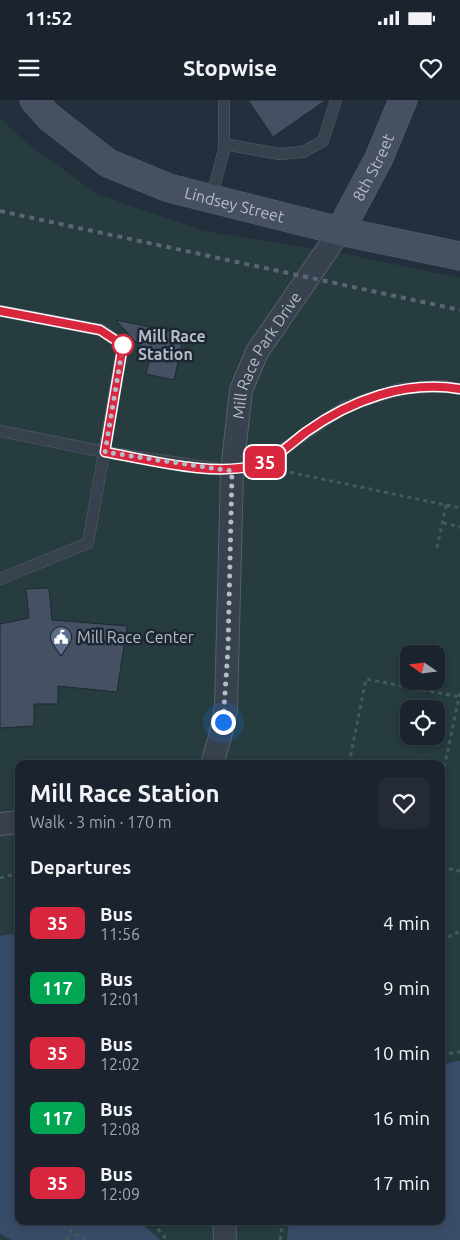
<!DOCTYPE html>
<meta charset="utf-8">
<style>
:root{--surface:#1b232e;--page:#242b36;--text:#f1f3f6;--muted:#a0a4aa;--line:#39404a}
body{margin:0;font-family:Ubuntu,sans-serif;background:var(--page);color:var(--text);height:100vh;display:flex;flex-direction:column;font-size:19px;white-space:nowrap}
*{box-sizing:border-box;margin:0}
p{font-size:16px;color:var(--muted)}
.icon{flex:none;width:28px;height:28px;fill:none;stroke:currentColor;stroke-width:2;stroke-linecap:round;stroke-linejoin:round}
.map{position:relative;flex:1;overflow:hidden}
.sheet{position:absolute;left:15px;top:660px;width:430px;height:465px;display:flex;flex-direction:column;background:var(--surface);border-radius:10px;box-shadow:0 2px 8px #0003,0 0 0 1px var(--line)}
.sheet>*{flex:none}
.badge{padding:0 10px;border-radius:8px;font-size:18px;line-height:32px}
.needle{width:32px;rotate:284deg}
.tools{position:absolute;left:400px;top:545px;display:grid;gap:10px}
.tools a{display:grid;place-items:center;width:45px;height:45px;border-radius:10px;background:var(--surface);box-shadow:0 2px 8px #0003,0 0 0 1px var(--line);font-size:25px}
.you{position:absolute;width:25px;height:25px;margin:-12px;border:4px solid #fff;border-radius:50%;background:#1a73e8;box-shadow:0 0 0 8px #1a73e833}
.map>.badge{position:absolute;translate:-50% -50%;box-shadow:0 0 0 2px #fff}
h2{padding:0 15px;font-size:19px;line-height:45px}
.round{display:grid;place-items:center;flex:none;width:52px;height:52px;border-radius:10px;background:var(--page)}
.summary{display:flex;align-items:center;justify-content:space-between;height:85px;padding:0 15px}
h1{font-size:24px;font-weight:700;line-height:38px}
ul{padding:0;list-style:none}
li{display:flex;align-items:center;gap:15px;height:65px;padding:0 15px}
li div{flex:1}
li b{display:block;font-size:19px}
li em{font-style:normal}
li .badge{min-width:55px;font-weight:700;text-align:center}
.status{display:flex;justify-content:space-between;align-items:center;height:35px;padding:0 25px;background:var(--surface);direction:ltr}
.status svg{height:14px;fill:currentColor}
header{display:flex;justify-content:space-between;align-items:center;height:65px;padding:0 15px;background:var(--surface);font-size:22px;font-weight:700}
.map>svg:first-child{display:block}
</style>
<div class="status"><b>11:52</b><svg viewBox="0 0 49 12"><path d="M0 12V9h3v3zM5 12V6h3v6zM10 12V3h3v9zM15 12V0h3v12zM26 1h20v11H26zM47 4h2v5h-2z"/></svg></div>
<header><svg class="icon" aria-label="menu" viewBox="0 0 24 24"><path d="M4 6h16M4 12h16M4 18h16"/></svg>Stopwise<svg class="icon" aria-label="heart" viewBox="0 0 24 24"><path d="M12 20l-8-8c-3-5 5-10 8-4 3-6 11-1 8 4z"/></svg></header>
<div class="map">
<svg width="460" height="1140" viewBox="0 0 460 1140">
<rect width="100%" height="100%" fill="#242f3e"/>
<path fill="#263c3f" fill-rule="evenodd" d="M0,18l28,26 69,50 106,37 147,24 110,23v962h-460zM409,554h27v27h-27zM409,609h27v27h-27zM19,664h422v457h-422z"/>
<g fill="#394c67">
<path d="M19,833v288h120l21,19h-149l-11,-7v-297z"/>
<path d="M456,961h4v179h-173l2,-19h152v-155z"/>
</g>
<g fill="#455162" stroke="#1f2835">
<path d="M248,0h78l-53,37z"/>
<path d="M116,220l68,14 -10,46 -28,-6 4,-16z"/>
<path d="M49,488l3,32 75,6 -10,66 -59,-6v18h-24v22l-34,2v-104l29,-6 -3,-29z"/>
</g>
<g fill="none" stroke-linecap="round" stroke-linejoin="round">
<g stroke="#565f6c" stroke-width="12">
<g id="lane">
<path d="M224,44l55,10 24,-2 20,-11 13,-41"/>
<path d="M211,99l13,-49v-50"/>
<path d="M0,211l101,19 22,15 -35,198 -88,36"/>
<path d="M0,331l105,21 127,19 30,-7 82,-57 56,-18 43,-3 17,3"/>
</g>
</g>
<g stroke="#565f6c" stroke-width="24">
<g id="street">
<path id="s1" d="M212,664l8,-27 6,-29 6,-237 9,-81 16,-38 83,-121"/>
<path d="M0,724l19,-2"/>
<path d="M224,1121l1,19"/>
</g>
</g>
<g stroke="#565f6c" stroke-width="29">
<g id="secondary">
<path id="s2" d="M34,0l15,17 59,46 61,25 171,43 120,25"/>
<path id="s3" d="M340,131l39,-73 24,-58"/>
</g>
</g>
<g stroke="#44595c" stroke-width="3" stroke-dasharray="4 4" stroke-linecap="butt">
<path d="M275,375l9,-4 176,37"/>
<path d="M443,423l17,4"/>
<path d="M437,448l9,-43"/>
<path d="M349,664l17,-85 94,18"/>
<path d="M441,683l19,-91"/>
<path d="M441,767l19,4"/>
<path d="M0,778l19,-5"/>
<path d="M441,841l19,-10"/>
<path d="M441,954l19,-2"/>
<path d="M55,1121l31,19"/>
<path d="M157,1121l1,8 9,11"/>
<path d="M280,1140l3,-19"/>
</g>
<use href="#lane" stroke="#38414e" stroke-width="11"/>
<use href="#street" stroke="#38414e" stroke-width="22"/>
<use href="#secondary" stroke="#465061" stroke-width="28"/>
<path stroke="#5a6575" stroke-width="4" stroke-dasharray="5 5" stroke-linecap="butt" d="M0,111l460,99"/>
<path stroke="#44595c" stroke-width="3" stroke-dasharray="4 4" stroke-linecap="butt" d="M66,1140l11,-19"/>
</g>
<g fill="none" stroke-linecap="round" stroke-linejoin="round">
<g stroke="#fff" stroke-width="11">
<path id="line" d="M0,211l100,19 23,15 -18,107c45,8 111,26 155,12 14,-4 34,-23 46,-32 45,-32 99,-52 154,-43"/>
</g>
<use href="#line" stroke="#d7263d" stroke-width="8"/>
<path stroke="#b4bcc9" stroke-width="5" stroke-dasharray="0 9" d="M123,245l-18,107 127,19 -4,178 -5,73"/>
</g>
<defs>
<g id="civic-pin" transform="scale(1.125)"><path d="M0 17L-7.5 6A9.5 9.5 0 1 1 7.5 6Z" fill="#5c6f8a" stroke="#1d2633"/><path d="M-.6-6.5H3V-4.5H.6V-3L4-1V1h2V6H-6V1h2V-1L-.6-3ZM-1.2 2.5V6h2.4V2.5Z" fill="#fff"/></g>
</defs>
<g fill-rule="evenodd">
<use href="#civic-pin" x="61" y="537"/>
</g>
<circle fill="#fff" stroke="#d7263d" stroke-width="2.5" cx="123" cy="245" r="10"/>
<g text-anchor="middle" stroke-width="5" stroke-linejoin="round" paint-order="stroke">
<g font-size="16" fill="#b4bcc9" stroke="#1d2633">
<text dy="6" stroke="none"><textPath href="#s3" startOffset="72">8th Street</textPath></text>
<text dy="6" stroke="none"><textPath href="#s2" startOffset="231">Lindsey Street</textPath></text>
<text dy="6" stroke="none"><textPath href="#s1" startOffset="418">Mill Race Park Drive</textPath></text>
</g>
<g font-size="16" font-weight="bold" fill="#b4bcc9" stroke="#1d2633" text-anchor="start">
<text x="138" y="242">Mill Race<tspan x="138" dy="18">Station</tspan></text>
</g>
<g font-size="16" fill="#b4bcc9" stroke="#1d2633" text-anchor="start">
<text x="77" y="543">Mill Race Center</text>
</g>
</g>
</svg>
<div class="tools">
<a><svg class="needle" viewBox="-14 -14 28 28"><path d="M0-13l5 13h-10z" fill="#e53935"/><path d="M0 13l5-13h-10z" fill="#a0a4aa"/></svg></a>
<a><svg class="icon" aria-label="locate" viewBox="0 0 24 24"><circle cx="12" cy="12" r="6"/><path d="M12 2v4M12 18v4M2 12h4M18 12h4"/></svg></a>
</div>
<div class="you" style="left:223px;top:622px"></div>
<b class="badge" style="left:265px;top:362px;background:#d7263d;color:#fff">35</b>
<section class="sheet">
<div class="summary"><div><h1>Mill Race Station</h1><p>Walk · 3 min · 170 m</p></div><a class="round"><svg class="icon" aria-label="heart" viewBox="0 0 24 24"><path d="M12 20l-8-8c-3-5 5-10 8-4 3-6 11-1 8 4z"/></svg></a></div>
<h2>Departures</h2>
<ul>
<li><span class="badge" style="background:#d7263d;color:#fff">35</span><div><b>Bus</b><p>11:56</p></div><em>4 min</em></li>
<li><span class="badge" style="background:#00a651;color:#fff">117</span><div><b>Bus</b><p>12:01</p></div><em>9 min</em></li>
<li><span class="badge" style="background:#d7263d;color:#fff">35</span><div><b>Bus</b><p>12:02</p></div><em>10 min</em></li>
<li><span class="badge" style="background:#00a651;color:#fff">117</span><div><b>Bus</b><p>12:08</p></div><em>16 min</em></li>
<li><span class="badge" style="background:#d7263d;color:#fff">35</span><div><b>Bus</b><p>12:09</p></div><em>17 min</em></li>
</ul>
</section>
</div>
